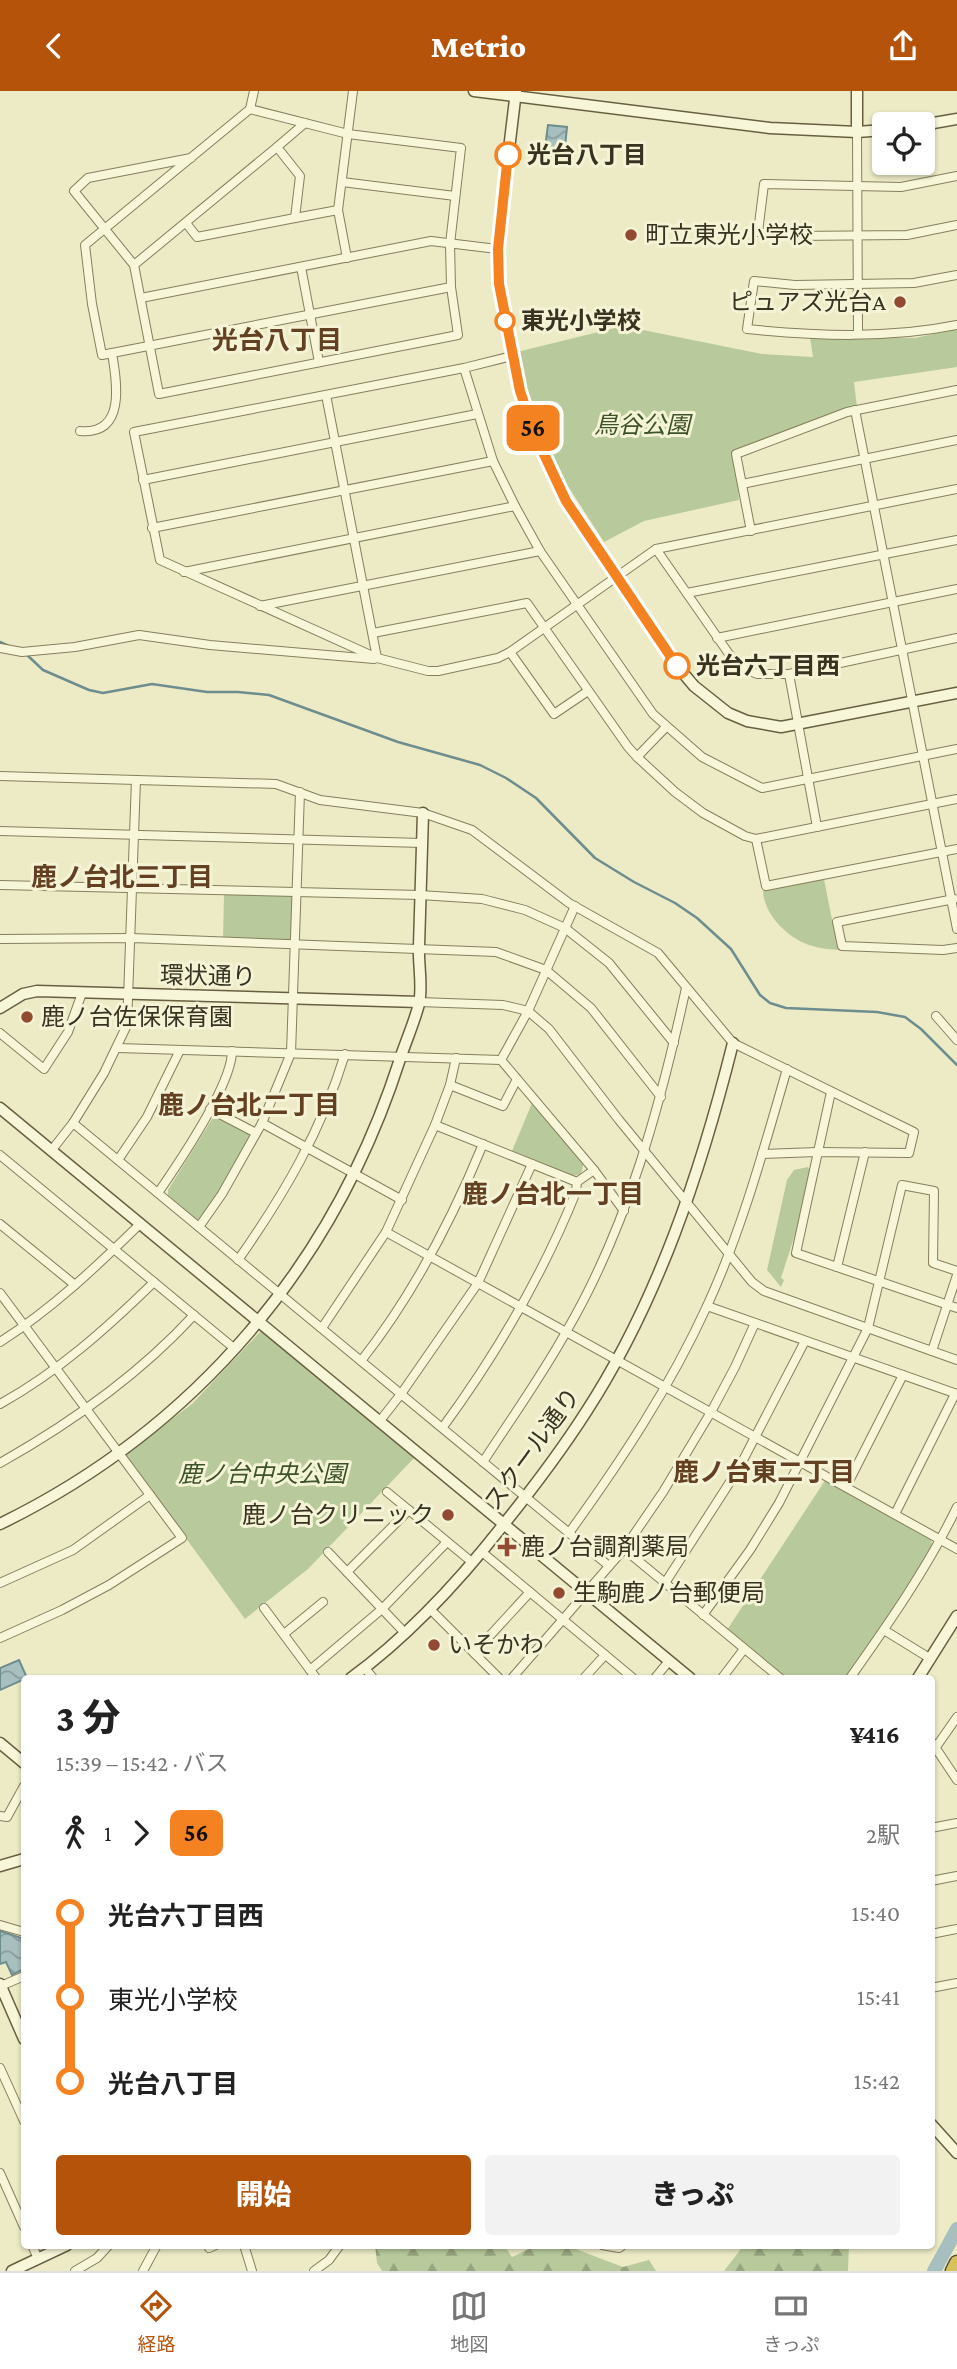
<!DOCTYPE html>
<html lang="ja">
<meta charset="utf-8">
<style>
:root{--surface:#fff;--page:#f2f2f2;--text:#222;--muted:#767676;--line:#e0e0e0;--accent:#b45309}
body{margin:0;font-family:"Crimson Pro","Noto Sans JP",serif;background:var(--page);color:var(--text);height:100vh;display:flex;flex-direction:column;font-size:26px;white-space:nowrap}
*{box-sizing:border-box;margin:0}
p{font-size:23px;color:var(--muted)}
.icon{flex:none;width:38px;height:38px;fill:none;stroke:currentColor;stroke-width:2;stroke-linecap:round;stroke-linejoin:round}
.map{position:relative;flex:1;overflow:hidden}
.drawer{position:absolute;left:21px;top:1584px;width:914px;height:574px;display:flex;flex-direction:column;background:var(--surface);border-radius:7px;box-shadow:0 2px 5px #0004}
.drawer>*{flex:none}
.badge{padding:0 14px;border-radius:10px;font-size:24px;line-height:46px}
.controls{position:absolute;left:872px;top:21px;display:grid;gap:14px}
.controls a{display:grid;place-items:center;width:63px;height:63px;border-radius:7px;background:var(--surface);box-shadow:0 2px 5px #0004;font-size:35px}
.map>.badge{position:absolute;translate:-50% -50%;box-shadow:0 0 0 4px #fff}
.legs{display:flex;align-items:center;gap:10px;height:77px;padding:0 35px;font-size:23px}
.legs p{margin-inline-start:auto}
.head{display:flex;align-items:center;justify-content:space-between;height:119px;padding:0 35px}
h1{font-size:38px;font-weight:800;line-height:52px}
.action{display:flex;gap:14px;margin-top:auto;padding:14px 35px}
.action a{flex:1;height:80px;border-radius:7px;background:var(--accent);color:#fff;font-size:28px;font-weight:800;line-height:80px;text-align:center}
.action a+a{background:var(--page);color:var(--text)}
ul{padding:0 35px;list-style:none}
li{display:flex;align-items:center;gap:24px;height:84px;font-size:26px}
li i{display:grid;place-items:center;width:10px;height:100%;margin:0 9px;background:currentColor}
li i::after{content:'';width:18px;height:18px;margin:-9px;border:5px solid;border-radius:50%;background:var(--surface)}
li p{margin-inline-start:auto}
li:first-child i{background:linear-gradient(#0000 50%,currentColor 0)}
li:last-child i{background:linear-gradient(currentColor 50%,#0000 0)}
header{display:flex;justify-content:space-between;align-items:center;height:91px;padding:0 35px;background:var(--accent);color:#fff;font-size:32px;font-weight:800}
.tabs{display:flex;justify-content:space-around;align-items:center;height:98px;border-top:2px solid var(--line);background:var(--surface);font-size:19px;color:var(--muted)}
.tabs a{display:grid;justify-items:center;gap:4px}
.tabs .current{color:var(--accent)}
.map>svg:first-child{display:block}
</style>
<header><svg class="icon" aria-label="back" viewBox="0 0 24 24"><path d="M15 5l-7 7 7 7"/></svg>Metrio<svg class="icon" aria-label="share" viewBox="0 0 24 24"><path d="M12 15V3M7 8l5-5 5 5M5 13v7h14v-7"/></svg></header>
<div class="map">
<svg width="957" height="2180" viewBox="0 0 957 2180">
<defs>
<pattern id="forest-firs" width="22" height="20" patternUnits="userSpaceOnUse" patternTransform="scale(1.75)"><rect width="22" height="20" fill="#b8ca9b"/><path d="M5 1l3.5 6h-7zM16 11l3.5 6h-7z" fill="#97a57e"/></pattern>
<pattern id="water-waves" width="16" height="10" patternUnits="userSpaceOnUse" patternTransform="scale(1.75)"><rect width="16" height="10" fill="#a7c0bf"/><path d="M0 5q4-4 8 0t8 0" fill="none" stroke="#899d9b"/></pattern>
</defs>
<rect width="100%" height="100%" fill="#ecebc6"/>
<g fill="url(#forest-firs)">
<path d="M375,2154h129l8,12 25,-12h28l58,22 26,-7 7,11h-274l-5,-8z"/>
<path d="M744,2154h105l-1,26h-124z"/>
</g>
<g fill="#b8ca9b">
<path d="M623,235l139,28 51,3 -3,-20 105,1 42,-9v38l-103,15 3,25 -123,45 5,48 -95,21 -40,21 -53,-82 -18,-42 -16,-66z"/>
<path d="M824,788l14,71c-11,-1 -23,-2 -34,-7 -19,-8 -40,-30 -41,-52z"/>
<path d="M224,803l68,1 -1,46 -68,-2z"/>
<path d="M532,1012l52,59 -3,12 -8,2 -61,-25z"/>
<path d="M214,1025l37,18 -16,33 -33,51 -5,2 -29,-24v-6z"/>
<path d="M808,1076l2,4 -10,48 -19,59 3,2 -3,7 -14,-17 20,-90 7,-10z"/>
<path d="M260,1241l5,1 150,124 -107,112 -63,50 -120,-164 68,-52z"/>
<path d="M826,1388l105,59 1,8 -48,82 -36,50h-61l-60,-48z"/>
</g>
<g fill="url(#water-waves)" stroke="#6e8d8e" stroke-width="2">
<path d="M548,34l19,2 -3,30 -20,-2z"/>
<path d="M19,1569l8,18 -27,12v-22z"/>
<path d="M0,1840l24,8v30l-12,6 -6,-13 -6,2z"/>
</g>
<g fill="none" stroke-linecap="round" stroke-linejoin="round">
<g stroke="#6e8d8e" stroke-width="2.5">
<path d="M0,551l11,5"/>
<path d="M26,563l17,16 46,20 14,3 49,-9 55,8h31l31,3 129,47 82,23 26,13 30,20 59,60 39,24 41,21 22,15 34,31 29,46 10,8 16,5 91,4 28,5 16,12 36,36"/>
</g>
<path stroke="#a7c0bf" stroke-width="14" d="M934,2180l23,-42"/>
<g stroke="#867e5d" stroke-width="10">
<g id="street">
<path d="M254,0l-4,18 -165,136 7,59 10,51 349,-68"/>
<path d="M305,32l-28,24 23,29 -5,42 43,-8"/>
<path d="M857,41l1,201"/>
<path d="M191,67l-103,20 -14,13 60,74 25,129 299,-59 -7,-48 -1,-43 11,-96 -113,-14 -98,-25"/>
<path d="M957,85l-56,11 -137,-3 -6,48 35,4 114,-1 50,-10"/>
<path d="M342,91l113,14"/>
<path d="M186,132l11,14 98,-19"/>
<path d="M347,167l-9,-48 15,-119"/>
<path d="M134,174l143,-118"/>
<path d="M301,176l18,95"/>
<path d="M957,184l-43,8 -119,2 -41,-4 -7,48c69,7 142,10 210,-4"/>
<path d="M141,207l290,-57 66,8"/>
<path d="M512,265l-48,12 -330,64 26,128 217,98 51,13h10l60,-13 12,-6 146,-103 301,-60"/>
<path d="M464,277l29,93 22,45 25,45 113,163 49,43 60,31 195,-39"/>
<path d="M326,304l51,263"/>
<path d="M855,319l102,519"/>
<path d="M80,340c46,4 37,-48 32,-78"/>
<path d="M143,389l334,-66"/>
<path d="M742,393l215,-44"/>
<path d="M152,437l341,-67"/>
<path d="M751,440l-15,-77 111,-42 110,-22"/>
<path d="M656,458l73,105 12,13 16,7h32l168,-36"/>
<path d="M184,481l331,-66"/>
<path d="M687,502l270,-53"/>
<path d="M260,515l280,-55"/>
<path d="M373,542l154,-30 101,144 9,10 38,35 28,21 42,23 11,3 201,-40"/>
<path d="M717,547l240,-49"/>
<path d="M0,557l22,4 53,-5 64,-12 71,10 164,14"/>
<path d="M510,561l44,62 34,-23"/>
<path d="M789,583l28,153"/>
<path d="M637,666l29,-30"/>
<path d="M0,685l276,8 44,16 103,13 49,17 97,73 89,50 75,90 181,89 -5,21 -92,-1 -55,2"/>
<path d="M0,740l422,12"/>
<path d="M756,748l10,47 191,-37"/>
<path d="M0,794l420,10 62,4 43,11 40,18 44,35 65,80"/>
<path d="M954,808l-117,23 5,24 101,4 14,-2"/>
<path d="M0,848l132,-1 364,14 50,18 45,38 70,89"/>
<path d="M419,911l84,3 25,6 21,18 70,91 133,162 12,9 193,69"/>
<path d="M936,925l21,24"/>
<path d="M0,942l44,36 24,-37 14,-39"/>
<path d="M118,957l383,12 93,110 30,41"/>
<path d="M501,969l27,-49 47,-105"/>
<path d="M450,994l53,21 14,-27"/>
<path d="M831,1001l-35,161 161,55"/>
<path d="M210,1018l46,24"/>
<path d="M73,1032l536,443"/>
<path d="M262,1032l140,77"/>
<path d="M435,1034l142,57"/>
<path d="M51,1060l22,-28 31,-50 23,-48 9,-245"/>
<path d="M0,1064l235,194"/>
<path d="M118,1069l29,-43 33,-67"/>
<path d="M158,1102c20,-29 74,-109 74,-142"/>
<path d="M0,1133l75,61"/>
<path d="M199,1136l23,-33 40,-71 29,-70 9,-261"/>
<path d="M386,1141l571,317"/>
<path d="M238,1169c45,-64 84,-130 107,-206"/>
<path d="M837,1176l28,-115"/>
<path d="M0,1202l182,245 -73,47 -47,25 -62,28"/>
<path d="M707,1215l250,88"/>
<path d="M322,1237l64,-96 49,-107 15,-40 6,-27"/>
<path d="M0,1251c52,-33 96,-75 140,-118"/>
<path d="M932,1260l25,-76"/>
<path d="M361,1270c52,-66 90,-139 122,-217"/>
<path d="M0,1313c58,-32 107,-76 154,-122"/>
<path d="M379,1331l22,-28 77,-111 54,-119"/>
<path d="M443,1336c54,-74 99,-150 133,-235l1,-10 17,-12"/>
<path d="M483,1371c28,-43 58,-85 83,-130 62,-106 94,-225 120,-344"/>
<path d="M0,1372c71,-40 138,-87 194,-148"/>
<path d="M846,1396l57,-112"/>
<path d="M387,1401l86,71"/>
<path d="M895,1423l60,-120"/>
<path d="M569,1442c52,-72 101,-146 138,-227 35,-76 57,-158 80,-237"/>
<path d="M624,1458l156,129"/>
<path d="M328,1461l76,80"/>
<path d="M482,1461l151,126"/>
<path d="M347,1481l62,-62"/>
<path d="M0,1492l73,-33 77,-55"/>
<path d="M665,1492l74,-115 66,-127"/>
<path d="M264,1517l52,70"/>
<path d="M430,1518l69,69"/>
<path d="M703,1524l47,-65 29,-47 89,-175 34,-143 32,6 -1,72 24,8"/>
<path d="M884,1539l47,29"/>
<path d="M284,1543l39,-32"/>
<path d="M474,1562l56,-61"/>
<path d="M365,1577l8,10"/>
<path d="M310,1579l72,-61 65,-67"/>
<path d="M512,1587l112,-129 39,-57 48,-80 24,-45 20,-44"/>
<path d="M584,1587l21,-23"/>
<path d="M655,1587l14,-17"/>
<path d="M722,1587l22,-29"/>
<path d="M850,1587c39,-55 78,-111 107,-171"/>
<path d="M931,1650l26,39"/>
<path d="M936,1656l21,-30"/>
<path d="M0,1725l7,1 17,-31"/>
<path d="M931,1737l26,-5"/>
<path d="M931,1790l26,-5"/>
<path d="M0,1834l24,7"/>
<path d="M931,1843l26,-5"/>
<path d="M1,1895l23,-10"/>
<path d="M931,1897l26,-5"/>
<path d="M0,1977l24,53"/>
<path d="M0,2082l24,54"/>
<path d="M32,2154l6,14"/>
<path d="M244,2154l8,26"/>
<path d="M602,2154l17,3 4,-3"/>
<path d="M209,2157l7,-3"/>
<path d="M75,2180l22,-13 12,-13"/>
<path d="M143,2180l14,-26"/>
<path d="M314,2180l15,-11 11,-15"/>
</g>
</g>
<g stroke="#685f40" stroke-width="13">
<g id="secondary">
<path d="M474,0l296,37 87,4 27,-2"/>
<path d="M516,0l-19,158 2,35 21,107 15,43 31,66 112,167 16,19 34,27 19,8 34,6 176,-34"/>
<path d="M857,0v41"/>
<path d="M922,34l35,-6"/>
<path d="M0,917l23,-14 14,-3 382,11"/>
<path d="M0,1017l690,570"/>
<path d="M0,1433c195,-95 334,-259 400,-465 6,-18 14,-36 19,-55 4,-18 -1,-40 0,-58 1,-45 3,-89 4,-133"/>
<path d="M351,1587c58,-42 109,-98 153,-154 29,-36 57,-73 82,-112 72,-111 115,-241 147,-369"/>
<path d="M918,1587l39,-62"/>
<path d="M0,1652l24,20"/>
<path d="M0,1775l24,-7"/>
<path d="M0,1893l24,55"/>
<path d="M931,2033l26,29"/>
<path d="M12,2180l55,-26"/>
</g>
</g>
<g stroke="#554b31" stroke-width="17">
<path id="highway" d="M953,2180l4,-8"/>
</g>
<use href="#street" stroke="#f7f6d9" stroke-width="8"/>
<use href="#secondary" stroke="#f7f6d9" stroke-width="10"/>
<use href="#highway" stroke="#d6c15c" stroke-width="14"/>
</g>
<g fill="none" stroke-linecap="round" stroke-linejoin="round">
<g stroke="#fff" stroke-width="16">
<path id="line-1" d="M508,64l-10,94 1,35 21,107 15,44 31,66 111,165"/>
</g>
<use href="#line-1" stroke="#f58220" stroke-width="10"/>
</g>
<g fill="#fff" stroke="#f58220" stroke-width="3.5">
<circle cx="508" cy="64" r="12"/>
<circle cx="505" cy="230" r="9"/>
<circle cx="677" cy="575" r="12"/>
</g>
<g fill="#924a30" stroke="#f4f3d6" stroke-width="2.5">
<circle cx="631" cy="144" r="7"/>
<circle cx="900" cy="211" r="7"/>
<circle cx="27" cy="926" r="7"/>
<circle cx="448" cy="1424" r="7"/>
<path d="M503.5 1445.5h7v7h7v7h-7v7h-7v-7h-7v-7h7z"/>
<circle cx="559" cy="1502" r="7"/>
<circle cx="434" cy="1554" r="7"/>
</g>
<g text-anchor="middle" stroke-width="6" stroke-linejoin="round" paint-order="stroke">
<g font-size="24" font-weight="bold" fill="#383220" stroke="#f4f3d6" text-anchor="start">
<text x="527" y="72">光台八丁目</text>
<text x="521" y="238">東光小学校</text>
<text x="696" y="583">光台六丁目西</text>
</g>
<g font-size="24" fill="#383220" stroke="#f4f3d6" text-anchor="start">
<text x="645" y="152">町立東光小学校</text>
<text x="886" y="219" text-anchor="end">ピュアズ光台A</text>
<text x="41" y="934">鹿ノ台佐保保育園</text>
<text x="434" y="1432" text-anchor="end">鹿ノ台クリニック</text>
<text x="521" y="1464">鹿ノ台調剤薬局</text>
<text x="573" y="1510">生駒鹿ノ台郵便局</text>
<text x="448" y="1562">いそかわ</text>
</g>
<g font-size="24" font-style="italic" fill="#3c5328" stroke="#f4f3d6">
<text x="642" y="342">鳥谷公園</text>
<text x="262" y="1391">鹿ノ台中央公園</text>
</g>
<g font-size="24" fill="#383220" stroke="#f4f3d6">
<text transform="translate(208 885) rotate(1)" y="8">環状通り</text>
<text transform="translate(532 1358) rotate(-54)" y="8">スクール通り</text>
</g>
<g font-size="26" font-weight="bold" fill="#624021" stroke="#f4f3d6">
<text x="277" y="258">光台八丁目</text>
<text x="122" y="795">鹿ノ台北三丁目</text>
<text x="249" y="1023">鹿ノ台北二丁目</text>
<text x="553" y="1112">鹿ノ台北一丁目</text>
<text x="764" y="1390">鹿ノ台東二丁目</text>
</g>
</g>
</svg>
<div class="controls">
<a><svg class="icon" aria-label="locate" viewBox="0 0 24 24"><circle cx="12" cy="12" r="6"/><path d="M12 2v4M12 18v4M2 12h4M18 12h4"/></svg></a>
</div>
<b class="badge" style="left:533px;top:337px;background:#f58220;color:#111">56</b>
<section class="drawer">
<div class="head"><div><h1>3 分</h1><p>15:39 – 15:42 · バス</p></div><b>¥416</b></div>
<div class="legs"><svg class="icon" aria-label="walk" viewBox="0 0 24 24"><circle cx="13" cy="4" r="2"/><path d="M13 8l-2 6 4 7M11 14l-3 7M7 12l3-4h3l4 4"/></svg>1<svg class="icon" aria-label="forward" viewBox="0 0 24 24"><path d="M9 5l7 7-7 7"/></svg><b class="badge" style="background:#f58220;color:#111">56</b><p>2駅</p></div>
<ul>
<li><i style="color:#f58220"></i><b>光台六丁目西</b><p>15:40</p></li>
<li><i style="color:#f58220"></i><span>東光小学校</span><p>15:41</p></li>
<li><i style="color:#f58220"></i><b>光台八丁目</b><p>15:42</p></li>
</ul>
<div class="action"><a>開始</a><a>きっぷ</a></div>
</section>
</div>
<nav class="tabs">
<a class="current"><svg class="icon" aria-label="directions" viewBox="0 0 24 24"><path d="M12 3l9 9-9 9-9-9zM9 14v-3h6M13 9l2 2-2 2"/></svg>経路</a>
<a><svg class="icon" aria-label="map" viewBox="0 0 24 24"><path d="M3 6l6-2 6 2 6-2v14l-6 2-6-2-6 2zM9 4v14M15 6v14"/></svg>地図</a>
<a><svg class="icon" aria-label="tickets" viewBox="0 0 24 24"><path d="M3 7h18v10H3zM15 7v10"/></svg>きっぷ</a>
</nav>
